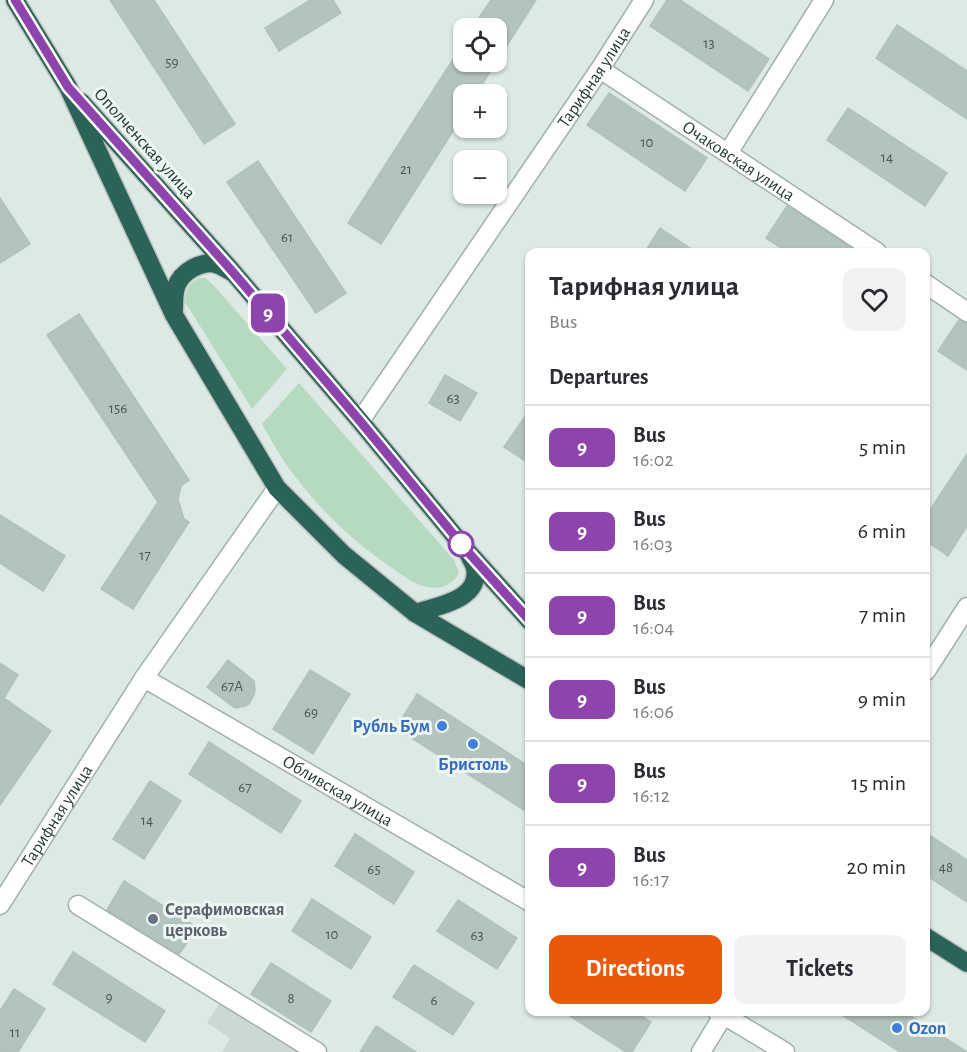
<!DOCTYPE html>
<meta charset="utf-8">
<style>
:root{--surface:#fff;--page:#f2f2f3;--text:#2b2b33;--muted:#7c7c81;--line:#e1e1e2;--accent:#ea580c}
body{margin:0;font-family:"Alegreya Sans",sans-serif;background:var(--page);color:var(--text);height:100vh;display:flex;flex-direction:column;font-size:22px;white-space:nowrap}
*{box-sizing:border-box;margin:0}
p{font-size:20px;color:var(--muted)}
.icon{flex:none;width:33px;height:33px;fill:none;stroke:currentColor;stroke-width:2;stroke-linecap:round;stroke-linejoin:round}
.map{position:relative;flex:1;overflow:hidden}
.sheet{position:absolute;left:525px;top:248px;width:405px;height:768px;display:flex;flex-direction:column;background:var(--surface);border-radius:12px;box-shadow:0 2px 4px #0004}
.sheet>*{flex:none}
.badge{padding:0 12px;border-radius:9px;font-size:21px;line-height:39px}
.buttons{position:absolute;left:453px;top:18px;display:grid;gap:12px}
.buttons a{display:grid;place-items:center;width:54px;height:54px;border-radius:12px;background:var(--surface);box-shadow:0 2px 4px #0004;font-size:30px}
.map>.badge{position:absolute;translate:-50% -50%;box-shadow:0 0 0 3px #fff}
h2{padding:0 24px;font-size:22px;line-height:54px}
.round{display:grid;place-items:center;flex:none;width:63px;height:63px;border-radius:12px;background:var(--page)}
.headline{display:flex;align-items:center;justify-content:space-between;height:102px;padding:0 24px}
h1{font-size:28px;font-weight:700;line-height:45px}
.primary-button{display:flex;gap:12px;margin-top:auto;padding:12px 24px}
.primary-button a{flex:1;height:69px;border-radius:12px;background:var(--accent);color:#fff;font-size:24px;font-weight:700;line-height:69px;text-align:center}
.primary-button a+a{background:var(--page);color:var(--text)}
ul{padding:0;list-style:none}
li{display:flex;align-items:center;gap:18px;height:84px;padding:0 24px;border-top:2px solid var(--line)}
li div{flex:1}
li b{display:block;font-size:22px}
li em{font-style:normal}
li .badge{min-width:66px;font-weight:700;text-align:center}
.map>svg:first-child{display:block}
</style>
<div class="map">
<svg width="967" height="1052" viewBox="0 0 967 1052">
<rect width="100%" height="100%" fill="#dde9e4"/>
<path fill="#cbd8d3" d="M221,1000l84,52h-83l8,-14 -23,-15z"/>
<g fill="#b6dac0">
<path d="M199,278h7l11,11 70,80 -35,40 -67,-107c2,-13 2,-17 14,-24z"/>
<path d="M299,383l155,177 5,13c-6,11 -18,17 -31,14 -13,-2 -23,-10 -33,-17 -38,-25 -73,-58 -101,-95 -12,-15 -22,-34 -32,-51z"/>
</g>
<g fill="#b3c3bd" stroke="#b0c2bb" stroke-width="1.5">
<path d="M110,0h44l81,124 -31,20z"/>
<path d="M310,0h23l8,13 -62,38 -14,-23z"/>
<path d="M491,0h45l-60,94h-12v20l-83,130 -33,-21 116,-181v20h32v-34h-24z"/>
<path d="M667,0h13l89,59 -21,32 -98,-65z"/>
<path d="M897,25l70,46v48l-91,-61z"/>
<path d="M609,93l98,65 -22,33 -98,-66z"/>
<path d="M848,108l99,65 -22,33 -98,-66z"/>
<path d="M258,161l88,132 -30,20 -89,-131z"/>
<path d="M0,198l30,46 -30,19z"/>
<path d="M787,206l70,46h-70l-21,-14z"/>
<path d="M660,228l36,24h-51z"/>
<path d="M79,314l110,166 -8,6 -3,13 6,20 5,3 -56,87 -32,-20 57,-87 -111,-167z"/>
<path d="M959,320l8,3v47l-29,-19z"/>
<path d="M445,375l32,18 -17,28 -31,-18z"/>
<path d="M530,409v55l-26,-17z"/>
<path d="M967,454v72l-19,30 -22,-15v-25z"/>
<path d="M0,515l65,41 -22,35 -43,-28z"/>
<path d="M228,660l26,21 1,9 -1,5 -5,9 -4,2 -10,2 -28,-21z"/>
<path d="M0,663l18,12 -14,23 47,33 -51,74z"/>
<path d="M310,670l40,24 -37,60 -40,-25z"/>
<path d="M417,694l113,73v47l-134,-86z"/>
<path d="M209,742l92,59 -20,32 -92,-59z"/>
<path d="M150,781l31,20 -37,58 -31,-20z"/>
<path d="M926,833l41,27v42l-41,-27z"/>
<path d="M355,834l59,38 -20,32 -59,-38z"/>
<path d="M124,881l74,47 -19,26 -72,-44z"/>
<path d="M312,899l59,38 -20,32 -59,-38z"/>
<path d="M458,900l59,38 -20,31 -60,-38z"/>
<path d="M73,952l92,59 -20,31 -92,-58z"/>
<path d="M271,963l60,38 -20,31 -60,-38z"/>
<path d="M414,965l60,38 -21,32 -60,-38z"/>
<path d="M14,989l31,20 -27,43h-18v-41z"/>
<path d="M562,1011h71l18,11 -19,30h-6z"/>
<path d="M836,1011h67l64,41h-67z"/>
<path d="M376,1026l40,26h-56z"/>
</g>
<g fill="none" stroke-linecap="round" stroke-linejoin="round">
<g stroke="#a0b0ab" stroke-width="21">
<g id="minor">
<path id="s1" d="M600,69l277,183"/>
<path d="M728,153l96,-153"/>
<path d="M926,284l41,28"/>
<path id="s2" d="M360,421l240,-352 44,-69"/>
<path d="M926,671l41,-64"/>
<path id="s3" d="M144,678l386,224"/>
<path id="s4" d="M0,905l144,-227 133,-190"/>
<path d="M78,905l239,147"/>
<path d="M717,1011l68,41"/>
<path d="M701,1052l25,-41"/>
</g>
</g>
<g stroke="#bcc3c1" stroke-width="21">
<g id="highway">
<path d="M15,0l53,87 106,228 103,173 67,67 71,58 115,68"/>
<path d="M81,102l151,169 128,150 108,131 62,69"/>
<path d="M174,310c0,-19 0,-31 19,-42 6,-3 12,-5 19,-5 6,1 13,5 18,8"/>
<path d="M415,613c22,-7 66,-13 60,-45 -1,-4 -4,-9 -6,-13"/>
<path d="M926,937l41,26"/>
</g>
</g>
<use href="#minor" stroke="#fff" stroke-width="18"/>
<use href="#highway" stroke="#2c6358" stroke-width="18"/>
</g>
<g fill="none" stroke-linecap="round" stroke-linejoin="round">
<g stroke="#fff" stroke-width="14">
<path id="line" d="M15,0l53,87 164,184 128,150 108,131 62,69"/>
</g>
<use href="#line" stroke="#8e44ad" stroke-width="9"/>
</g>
<circle fill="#fff" stroke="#8e44ad" stroke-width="3" cx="461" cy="544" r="12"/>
<g fill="#3f7fe0" stroke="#edf6f1" stroke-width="2">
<circle cx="442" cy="726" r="6"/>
<circle cx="473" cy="744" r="6"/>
<circle cx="897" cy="1028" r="6"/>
</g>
<circle fill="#6b7280" stroke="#edf6f1" stroke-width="2" cx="153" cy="919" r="6"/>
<g text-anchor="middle" stroke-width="6" stroke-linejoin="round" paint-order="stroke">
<g font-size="15" fill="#445a54">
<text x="709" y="48">13</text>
<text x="172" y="67">59</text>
<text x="647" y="147">10</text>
<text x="887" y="162">14</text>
<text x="406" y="174">21</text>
<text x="287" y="242">61</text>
<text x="453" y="403">63</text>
<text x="118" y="413">156</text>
<text x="145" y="560">17</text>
<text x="232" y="691">67А</text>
<text x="311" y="717">69</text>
<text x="245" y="792">67</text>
<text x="147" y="825">14</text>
<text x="946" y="872">48</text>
<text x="374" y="874">65</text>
<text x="332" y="939">10</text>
<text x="477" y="940">63</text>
<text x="109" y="1002">9</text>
<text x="291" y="1003">8</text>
<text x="434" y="1005">6</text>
<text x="15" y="1037">11</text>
</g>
<g font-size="18" fill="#1f3731" stroke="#edf6f1">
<text dy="6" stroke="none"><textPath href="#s2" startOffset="416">Тарифная улица</textPath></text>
<text transform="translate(145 143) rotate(48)" y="6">Ополченская улица</text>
<text dy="6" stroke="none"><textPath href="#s1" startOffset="166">Очаковская улица</textPath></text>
<text dy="6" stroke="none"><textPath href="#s3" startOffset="224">Обливская улица</textPath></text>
<text dy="6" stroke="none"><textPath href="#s4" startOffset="106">Тарифная улица</textPath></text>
</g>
<g font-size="18" font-weight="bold" fill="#366cbe" stroke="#edf6f1" text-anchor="end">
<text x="430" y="732">Рубль Бум</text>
<text x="473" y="770" text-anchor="middle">Бристоль</text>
<text x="909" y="1034" text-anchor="start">Ozon</text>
</g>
<g font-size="18" font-weight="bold" fill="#5b616d" stroke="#edf6f1" text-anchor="start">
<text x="165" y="915">Серафимовская<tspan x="165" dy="21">церковь</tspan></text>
</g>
</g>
</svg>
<div class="buttons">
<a><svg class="icon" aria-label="locate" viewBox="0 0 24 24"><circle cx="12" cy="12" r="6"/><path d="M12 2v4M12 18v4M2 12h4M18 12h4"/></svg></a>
<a>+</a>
<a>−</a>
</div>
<b class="badge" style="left:268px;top:313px;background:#8e44ad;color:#fff">9</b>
<section class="sheet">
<div class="headline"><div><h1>Тарифная улица</h1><p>Bus</p></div><a class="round"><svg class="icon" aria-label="heart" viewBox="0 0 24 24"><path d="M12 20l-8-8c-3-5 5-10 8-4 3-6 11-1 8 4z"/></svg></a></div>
<h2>Departures</h2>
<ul>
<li><span class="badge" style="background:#8e44ad;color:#fff">9</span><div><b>Bus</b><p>16:02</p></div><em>5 min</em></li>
<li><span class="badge" style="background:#8e44ad;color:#fff">9</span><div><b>Bus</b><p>16:03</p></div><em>6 min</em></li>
<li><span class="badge" style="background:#8e44ad;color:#fff">9</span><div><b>Bus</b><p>16:04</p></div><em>7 min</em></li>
<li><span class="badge" style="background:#8e44ad;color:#fff">9</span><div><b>Bus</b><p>16:06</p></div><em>9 min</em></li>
<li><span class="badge" style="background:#8e44ad;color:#fff">9</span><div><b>Bus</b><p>16:12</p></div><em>15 min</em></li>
<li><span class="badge" style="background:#8e44ad;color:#fff">9</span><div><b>Bus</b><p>16:17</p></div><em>20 min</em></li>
</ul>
<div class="primary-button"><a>Directions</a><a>Tickets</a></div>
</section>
</div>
